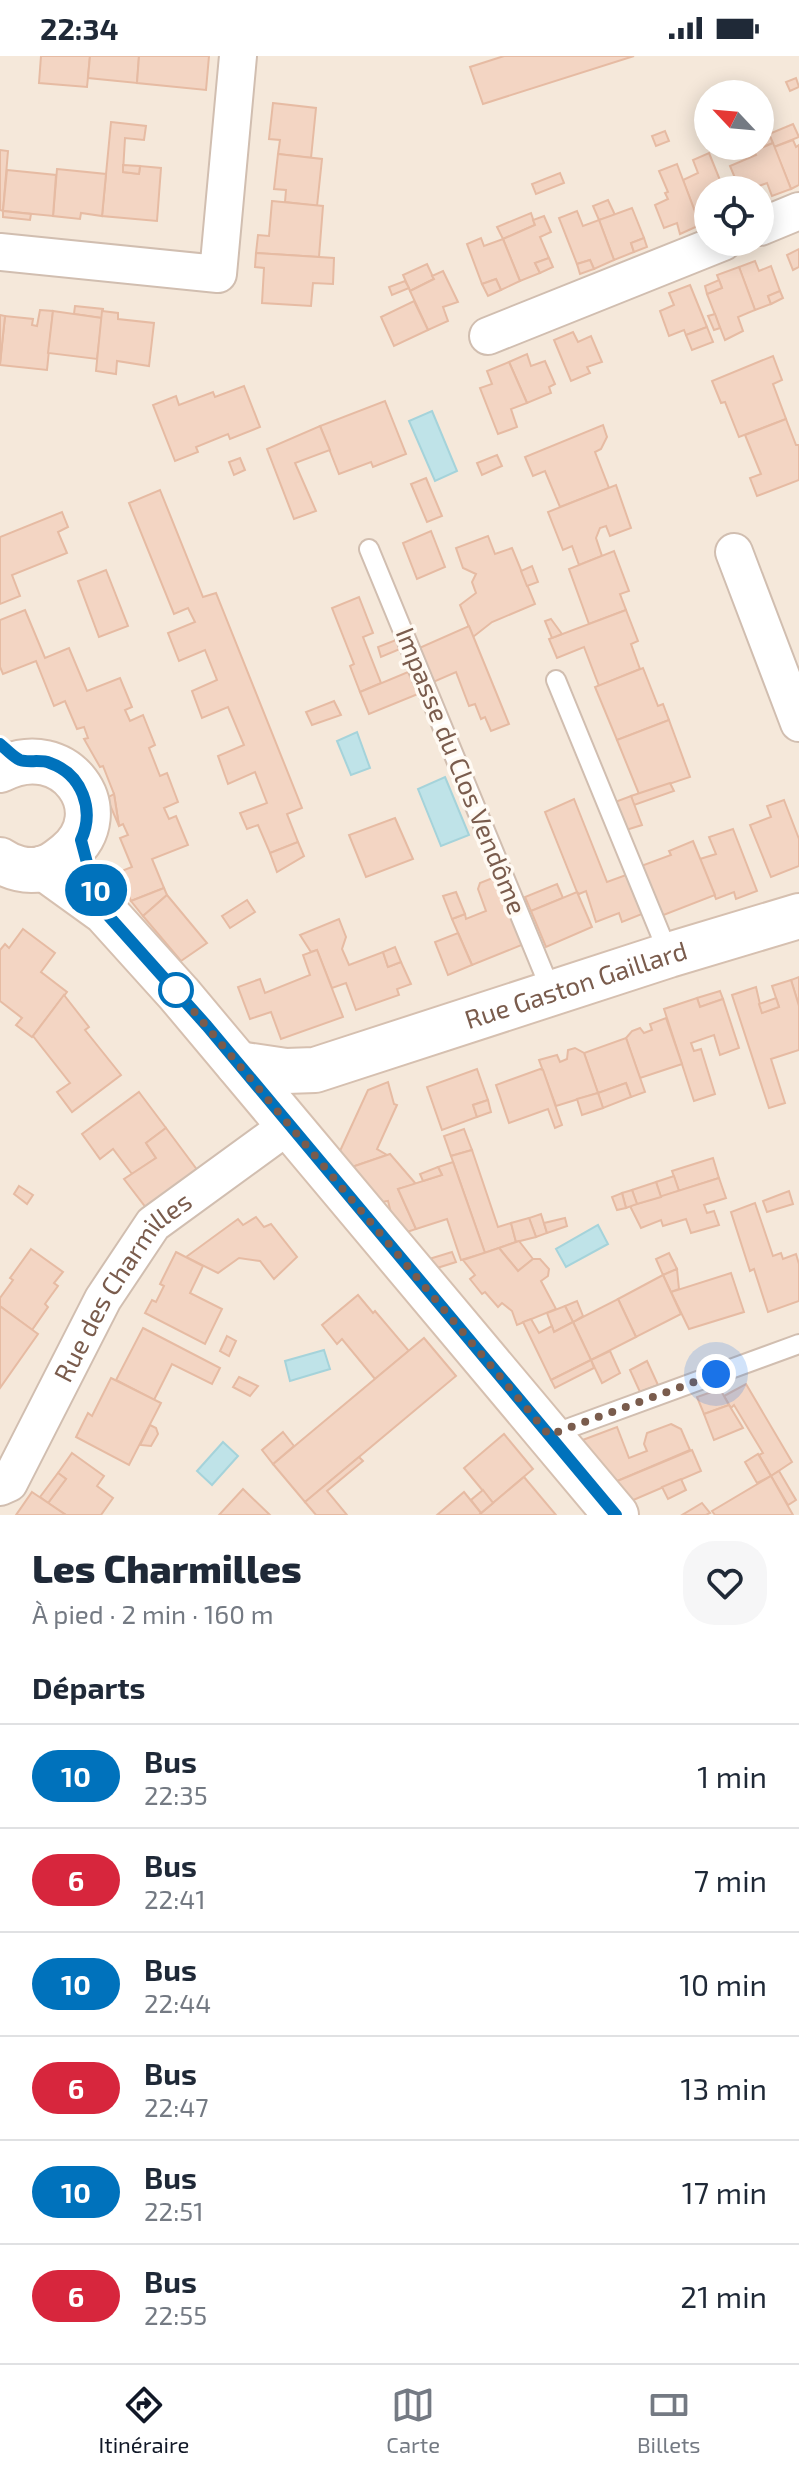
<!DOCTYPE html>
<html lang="fr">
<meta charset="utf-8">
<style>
:root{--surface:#fff;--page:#f6f6f7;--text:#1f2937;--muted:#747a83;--line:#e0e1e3;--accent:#111827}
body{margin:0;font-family:"Exo 2",sans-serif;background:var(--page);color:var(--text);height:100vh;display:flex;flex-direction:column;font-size:30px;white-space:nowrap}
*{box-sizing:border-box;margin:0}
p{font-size:26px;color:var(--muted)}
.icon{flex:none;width:44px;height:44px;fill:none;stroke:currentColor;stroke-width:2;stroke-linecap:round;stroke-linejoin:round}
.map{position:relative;height:1459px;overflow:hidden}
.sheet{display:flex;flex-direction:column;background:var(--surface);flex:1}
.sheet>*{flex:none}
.badge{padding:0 16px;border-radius:26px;font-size:28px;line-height:52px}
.needle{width:52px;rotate:296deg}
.controls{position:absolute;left:694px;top:24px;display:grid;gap:16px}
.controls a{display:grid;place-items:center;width:80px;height:80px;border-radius:50%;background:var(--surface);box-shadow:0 4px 20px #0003;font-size:40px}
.you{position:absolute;width:40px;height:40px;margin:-20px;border:6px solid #fff;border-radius:50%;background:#1a73e8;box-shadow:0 0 0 12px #1a73e833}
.map>.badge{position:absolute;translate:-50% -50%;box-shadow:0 0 0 4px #fff}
h2{padding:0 32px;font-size:30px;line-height:72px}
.round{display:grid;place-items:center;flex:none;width:84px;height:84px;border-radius:32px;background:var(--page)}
.summary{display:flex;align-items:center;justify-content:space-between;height:136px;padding:0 32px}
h1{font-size:38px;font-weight:800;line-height:60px}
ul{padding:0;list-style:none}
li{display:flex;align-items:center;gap:24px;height:104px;padding:0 32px;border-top:2px solid var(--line)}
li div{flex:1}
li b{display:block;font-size:30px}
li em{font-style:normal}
li .badge{min-width:88px;font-weight:700;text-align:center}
.status{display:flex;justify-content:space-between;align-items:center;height:56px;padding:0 40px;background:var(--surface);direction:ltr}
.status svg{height:22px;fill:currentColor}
.dock{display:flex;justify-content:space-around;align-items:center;height:112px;border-top:2px solid var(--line);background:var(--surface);font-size:22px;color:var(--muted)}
.dock a{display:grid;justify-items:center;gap:4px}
.dock .on{color:var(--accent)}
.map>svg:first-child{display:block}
</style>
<div class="status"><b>22:34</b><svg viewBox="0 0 49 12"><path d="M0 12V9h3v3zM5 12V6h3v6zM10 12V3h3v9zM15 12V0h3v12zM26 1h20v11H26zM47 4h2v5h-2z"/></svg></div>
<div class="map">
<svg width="799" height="1459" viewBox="0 0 799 1459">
<rect width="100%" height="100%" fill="#fdf6ec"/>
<path fill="#f5e8da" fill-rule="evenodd" d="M0,0h799v1459h-799zM708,38h52v52h-52zM708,134h52v52h-52z"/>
<g fill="#bfe3e8" stroke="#a5d3da" stroke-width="2">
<path d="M432,355l25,60 -22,10 -26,-60z"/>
<path d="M357,676l13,36 -19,7 -14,-34z"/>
<path d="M445,721l24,58 -28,11 -23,-57z"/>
<path d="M598,1169l10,19 -42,23 -10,-18z"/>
<path d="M324,1294l6,19 -40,12 -5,-20z"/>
<path d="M223,1386l15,14 -26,29 -15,-14z"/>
</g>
<g fill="#f3d5c3" stroke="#e6bba3" stroke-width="2">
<path d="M41,0h49l-3,31 -48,-4z"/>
<path d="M90,0h49l-2,27 -49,-5z"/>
<path d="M139,0h70l-3,34 -69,-7z"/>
<path d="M504,0h130l-151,48 -13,-37z"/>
<path d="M796,22l3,9 -9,4 -4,-9z"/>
<path d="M273,47l43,5 -5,50 -33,-4 2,-14 -11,-1z"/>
<path d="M111,66l35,4 -2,14 -19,-2 -2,34 16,2 1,-8 21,2 -4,53 -55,-5z"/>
<path d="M793,68l6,13 -25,10 -5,-13z"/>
<path d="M665,75l4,10 -13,5 -4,-10z"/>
<path d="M769,78l4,9 -15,6 2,-11z"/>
<path d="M793,84l3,7 3,-2v40l-8,4 -17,-42z"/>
<path d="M773,87l18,46 -19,7 -5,-13 -19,7h-8l-10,-24 26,-11 -2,-4z"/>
<path d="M0,94l8,1 -5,60 -3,-1z"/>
<path d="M709,97l15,37h-16v32l-8,3 -17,-45 15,-7 -5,-13z"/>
<path d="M278,98l44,5 -5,47 -32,-4 1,-12 -12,-1z"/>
<path d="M677,108l23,61 -20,9 -3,-11 -13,5 -9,-23 13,-6 -3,-6 3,-1 -9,-21z"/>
<path d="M123,109l17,1 -1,8 -16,-2z"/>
<path d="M57,113l49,5 -4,42 -21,-3 -1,6 -27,-3z"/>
<path d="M7,114l49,5 -3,41 -50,-5z"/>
<path d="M560,117l4,10 -28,11 -4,-10z"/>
<path d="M608,144l7,15 -16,5 -6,-14z"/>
<path d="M272,145l51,5 -4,51 -63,-4 2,-18 11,1z"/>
<path d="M632,152l12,30 -13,5 3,9 -20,8 -15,-40z"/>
<path d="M3,155l28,3 -1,6 -27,-3z"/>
<path d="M577,155l6,15 16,-6 15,40 -20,9 -4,-9 -13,4 -18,-46z"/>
<path d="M531,157l4,12 -32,14 -6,-12z"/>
<path d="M544,160l7,16 -11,5 9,21 -14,5 5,10 -20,8 -17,-42 32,-14 -2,-5z"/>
<path d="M481,182l3,8 19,-7 17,42 -19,9 -5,-11 -14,5 -15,-40z"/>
<path d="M644,182l3,9 -13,5 -3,-9z"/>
<path d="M799,193v18l-6,3 -6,-15z"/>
<path d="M256,197l78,5 -1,26 -20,-1 -2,23 -49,-3 2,-35 -9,-1z"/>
<path d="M549,202l4,9 -13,6 -5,-10z"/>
<path d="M590,204l4,9 -14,5 -3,-10z"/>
<path d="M755,205l4,10 12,-5 9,25 -12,5 3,8 -16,6 -16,-43z"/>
<path d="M427,208l7,15 -24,12 -7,-16z"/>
<path d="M739,211l16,43 -17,7 5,14 -18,9 -18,-46 15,-6 -5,-13z"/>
<path d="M443,215l15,31 -15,5 5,14 -20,9 -18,-39 24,-12 -2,-3z"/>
<path d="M496,223l5,11 -13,6 -6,-12z"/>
<path d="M719,224l3,8 -15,6 -2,-8z"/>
<path d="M405,225l4,7 -17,7 -3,-8z"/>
<path d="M690,229l17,42 -21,8 -2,-5 -15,6 -9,-25 14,-6 -5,-12z"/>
<path d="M780,235l3,7 -12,6 -3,-8z"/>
<path d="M414,245l14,29 -34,16 -13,-29z"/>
<path d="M75,250l28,3 -1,9 -28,-4z"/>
<path d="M40,254l13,1 -6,59 -47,-5 5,-49 28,3 -1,6 5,1z"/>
<path d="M53,255l49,7 -5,41 -49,-6z"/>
<path d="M102,255l16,2v6l36,4 -5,43 -32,-5 -1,13 -20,-3z"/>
<path d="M715,258l5,14 -6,2 -6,-14z"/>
<path d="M0,259l5,1 -5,47z"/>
<path d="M707,271l6,15 -21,8 -6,-15z"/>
<path d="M573,276l5,10 13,-6 11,26 -15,5 3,6 -19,8 -17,-41z"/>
<path d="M527,298l4,12 14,-5 10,23 -6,3 2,6 -24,10 -18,-41z"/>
<path d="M773,300l9,24 -9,4 13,35 -47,18 -14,-35 -4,1 -9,-22z"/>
<path d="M509,306l18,41 -16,6 6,18 -19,7 -18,-46 12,-4 -5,-13z"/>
<path d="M244,330l16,41 -30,12 -2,-5 -32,13 2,5 -23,9 -22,-56 23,-9 3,9 34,-13 2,5z"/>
<path d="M385,345l21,53 -33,13 -2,-5 -32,12 -19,-48z"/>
<path d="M786,363l10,26h3v35l-42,16 -7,-18 11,-4 -16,-39z"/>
<path d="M603,369l4,12 -6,12 -6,3 14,36 -49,19 -15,-36 -12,5 -8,-19z"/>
<path d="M320,370l10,24 -35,13 21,48 -22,8 -27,-70z"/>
<path d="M497,399l5,11 -20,9 -5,-12z"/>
<path d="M240,402l5,12 -11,5 -5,-13z"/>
<path d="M426,422l16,38 -15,6 -16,-38z"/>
<path d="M616,429l15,43 -21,8 -4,-10 -6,2 -4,10 6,18 -23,9 -7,-19 -9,4 -15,-38z"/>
<path d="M160,434l43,107 13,-4 86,215 -15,6 11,28 -28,11 -12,-28 -11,4 -7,-16 27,-10 -12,-31 -27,12 -10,-28 26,-11 -16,-38 -26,11 -10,-27 25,-11 -12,-30 -26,11 -11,-28 27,-11 -7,-14 -14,6 -45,-111z"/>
<path d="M62,456l6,15 -10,5 9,21 -55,22 8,21 -20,8v-67z"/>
<path d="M431,475l14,36 -28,12 -14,-36z"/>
<path d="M488,480l7,18 17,-6 23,56 -43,18 -19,15 -13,-32 16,-12 -4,-11 4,-8 -13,-6 -7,-20z"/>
<path d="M614,495l15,40 -9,3 6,16 -37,14 -20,-55z"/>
<path d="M532,510l6,16 -11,4 -6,-15z"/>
<path d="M106,514l22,56 -29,11 -21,-56z"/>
<path d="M359,541l14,36 -10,4 18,46 -21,9 -10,-26 4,-2 -22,-56z"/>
<path d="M25,554l20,48 24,-10 18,43 33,-13 12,29 -7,3 5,11 13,-6 12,30 -6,3 11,28 7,-3 11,29 -14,6 5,11 7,-3 12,29 -36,14 12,29 -33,13 -12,-29 13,-5 -12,-29 8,-3 -5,-11 -4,2 -5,-32 -11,-28 -3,1 -16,-28 4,-1 -4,-11 -7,2 -12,-28 -11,5 -18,-45 -33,13 -3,-7v-47z"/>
<path d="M626,554l12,31 -7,3 9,25 -41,17 -15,-39 -27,11 -8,-19z"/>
<path d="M551,563l11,15 -10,4 -7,-17z"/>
<path d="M469,570l40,98 -18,7 -6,-14 -4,2 -6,-15 -6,2 -13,-34 -25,11 -14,-34z"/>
<path d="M396,584l4,9 -19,8 -3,-10z"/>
<path d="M643,612l15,38 5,-2 6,16 -52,20 -22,-53z"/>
<path d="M408,616l10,22 -49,20 -9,-22z"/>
<path d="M334,645l7,14 -29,10 -6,-13z"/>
<path d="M669,664l21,57 -51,17 -22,-54z"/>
<path d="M670,727l4,8 -40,14 -3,-9z"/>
<path d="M114,738l5,32 -12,-28z"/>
<path d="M631,740l11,29 -16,5 -11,-28z"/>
<path d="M574,743l33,83 19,-7 16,39 -20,8 -3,-9 -23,9 -10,-31 -7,3 -2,-2 -32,-80z"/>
<path d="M784,744l15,39v27l-28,11 -21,-52 21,-8 -4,-11z"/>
<path d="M395,762l18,41 -47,18 -17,-42z"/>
<path d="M733,773l24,62 -21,8 -2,-7 -18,7 -16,-40 16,-5 -7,-17z"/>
<path d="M693,785l22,54 -54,21 -20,-50 30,-11 -2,-4z"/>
<path d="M298,786l6,14 -27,16 -7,-19z"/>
<path d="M495,821l29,67 -52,21 -20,-46 13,-5 1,5 20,-8 -8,-22 2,-6z"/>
<path d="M557,828l6,14 -32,13 -6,-14z"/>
<path d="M164,832l3,7 -24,21 -12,-15z"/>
<path d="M456,836l9,22 -13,5 -9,-23z"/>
<path d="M577,836l15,35 -46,20 -15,-36z"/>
<path d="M167,839l40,48 -26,18 -38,-45z"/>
<path d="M247,844l8,12 -25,16 -8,-12z"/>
<path d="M339,863l7,18 -4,12 7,16 34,-13 5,15 13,-5 10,22 -14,5 2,6 -43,15 -10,-27 -14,5 -15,-38 -6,2 -11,-17z"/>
<path d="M23,873l32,24 -14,19 26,20 -35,45 -16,-12 6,-7 -22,-17v-51l5,-6 4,4z"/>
<path d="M458,877l14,32 -24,10 -13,-33z"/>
<path d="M395,891l6,15 -13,5 -5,-15z"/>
<path d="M317,894l26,67 -62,22 -10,-27 -21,7 -12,-32 22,-8 5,14 45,-18 -7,-20z"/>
<path d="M799,921v29l-8,-26z"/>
<path d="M791,924l8,26v44l-28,9 14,44 -16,5 -37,-113 24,-8 6,26 17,-6 -7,-21z"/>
<path d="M720,935l3,8 -23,8 -3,-9z"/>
<path d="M64,939l25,32 -4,3 36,45 -49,37 -15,-20 13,-9 -37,-47z"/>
<path d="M697,942l3,9 23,-8 16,49 -19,7 -6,-20 -23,8 3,8 7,-2 14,45 -21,7 -30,-92z"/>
<path d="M776,942l3,9 -17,6 -3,-9z"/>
<path d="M666,962l16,46 -42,14 -14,-40 6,-7 8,-3 4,5 8,-3 -2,-6z"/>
<path d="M626,982l19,54 -14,5 -5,-14 -28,10 -14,-40z"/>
<path d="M575,992l9,5 14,40 -42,13 -17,-46 18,-5 3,7 7,-3 1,-9z"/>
<path d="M477,1013l11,31 -15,5 4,12 -35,13 -15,-43z"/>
<path d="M540,1013l3,1 19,55 -7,3 -7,-19 -39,14 -13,-38z"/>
<path d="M388,1026l6,22 3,1 -20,44 10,6 -35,12 -12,-16 28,-61z"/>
<path d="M626,1027l5,14 -28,11 -5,-15z"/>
<path d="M139,1036l27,36 -20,15 10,15 -24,16 -19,-25 -13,10 -18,-25z"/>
<path d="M598,1037l5,15 -21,7 -5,-16z"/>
<path d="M488,1044l3,12 -14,5 -4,-12z"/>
<path d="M166,1072l32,43 -51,38 -23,-30 32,-21 -10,-15z"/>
<path d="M464,1073l8,21 -21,6 -7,-20z"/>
<path d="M472,1094l26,77 13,-4 5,19 -31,11 -34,-97z"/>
<path d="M390,1098l26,30 -18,5 18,40 -9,3 -16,-19 -3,-12 -6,1 -30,-35z"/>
<path d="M713,1102l6,20 -40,13 -7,-20z"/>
<path d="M453,1106l32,91 -24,7 -14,-41 -31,10 -18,-40 44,-14 -4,-8z"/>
<path d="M438,1111l4,8 -19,6 -3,-7z"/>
<path d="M674,1120l5,15 -18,6 -5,-15z"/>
<path d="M719,1122l7,20 -22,7 3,8 7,-2 5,14 -28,8 -5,-14 -23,7 -2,-6 -20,8 -11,-22z"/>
<path d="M656,1126l5,15 -24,7 -5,-14z"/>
<path d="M19,1130l14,9 -6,9 -13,-10z"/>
<path d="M632,1134l5,14 -11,4 -4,-15z"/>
<path d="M789,1135l4,13 -26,8 -4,-11z"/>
<path d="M622,1137l4,15 -9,2 -5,-13z"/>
<path d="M755,1147l18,53 8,-3 2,6 13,-5 3,10v37l-31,11 -14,-43 -4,2 -19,-59z"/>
<path d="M541,1158l6,19 -11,4 -7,-19z"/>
<path d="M256,1161l8,10 7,-3 26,33 -23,22 -14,-18 -21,-3 -21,15 -32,-16 52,-38 5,6z"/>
<path d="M529,1162l7,19 -20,5 -5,-19z"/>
<path d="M565,1162l2,8 -20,7 -3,-10z"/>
<path d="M519,1185l14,18 -15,12 -19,-23z"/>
<path d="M499,1192l19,23 15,-12h7l9,10 -1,7 -7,5 15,28 -39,16 -5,-14 -10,-8 -4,4 -13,-15 -3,2 -12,-15 5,-4 -12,-15z"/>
<path d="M31,1193l32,23 -9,11 4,3 -13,18 3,3 -16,23 -32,-24v-8l13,-18 -3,-2z"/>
<path d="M176,1196l27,14 -13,27 32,16 -17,35 -60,-31 7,-13 4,2 8,-16 -4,-2z"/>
<path d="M452,1196l4,10 -19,6 -8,-9z"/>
<path d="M669,1197l8,16 -14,6 -7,-16z"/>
<path d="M677,1213l2,20 -8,3 -8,-17z"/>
<path d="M731,1217l13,39 -55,17 -18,-37z"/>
<path d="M663,1219l18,39 -45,23 -18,-38z"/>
<path d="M358,1239l15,18 2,-2 34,40 -34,28 -33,-40 -5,5 -15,-19z"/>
<path d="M618,1243l18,38 -45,23 -18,-38z"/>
<path d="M577,1245l6,15 -10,6 -8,-16z"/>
<path d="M565,1250l8,16 -19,10 -7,-19z"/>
<path d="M1,1251l37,27 -38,54v-80z"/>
<path d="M531,1263l8,14 13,-7 2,6 19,-10 18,38 -40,20 -28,-58z"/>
<path d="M143,1272l77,40 -8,16 -40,-20 -18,36 -38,-20z"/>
<path d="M227,1280l9,5 -7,15 -9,-5z"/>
<path d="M424,1282l32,38 -151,126 -32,-38z"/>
<path d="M610,1295l10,22 -18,10 -11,-23z"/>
<path d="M591,1304l3,8 -39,20 -4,-8z"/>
<path d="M647,1305l11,24 -18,7 -10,-22z"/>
<path d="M239,1321l19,9 -8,10 -17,-9z"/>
<path d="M111,1322l50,25 -32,62 -53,-28 12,-24 4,3z"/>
<path d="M746,1328l46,78 -21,14 -12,-21 4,-2 -29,-48 -3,3 -7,-12z"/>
<path d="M720,1333l9,16 -25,9 -7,-17z"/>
<path d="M729,1349l14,23 -29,12 -10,-26z"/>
<path d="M671,1368l10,5 9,21 -75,32 -35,-41 37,-14 12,31 18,-7 -3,-7 3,-11z"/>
<path d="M150,1369l6,3 2,6 -7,12 -11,-1z"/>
<path d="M283,1376l11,14 -21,18 -11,-14z"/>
<path d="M504,1378l29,35 -40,34 -29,-35z"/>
<path d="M692,1394l9,21 -70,30 -16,-19z"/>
<path d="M72,1397l32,23 -7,10 16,12 -12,17h-35l-18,-12 18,-24 -8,-6z"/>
<path d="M758,1398l13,22 -14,7 -12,-21z"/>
<path d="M359,1401l4,4 -36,30 20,24h-31l-11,-13z"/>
<path d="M779,1415l17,29 -8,5 -17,-29z"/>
<path d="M58,1417l8,6 -18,24 -8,-6z"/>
<path d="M771,1420l22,39h-78l-3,-4z"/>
<path d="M524,1421l32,38h-77l14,-12z"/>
<path d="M681,1423l5,11 -18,9 -6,-12z"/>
<path d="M243,1433l27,26h-51z"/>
<path d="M483,1434l10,13 -12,10 -10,-13z"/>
<path d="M32,1436l34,23h-50z"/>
<path d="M464,1436l17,21 -2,2h-42z"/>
<path d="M702,1447l8,10 -4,2h-24z"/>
</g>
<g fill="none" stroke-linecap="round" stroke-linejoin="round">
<g stroke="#d1beb0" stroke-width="22">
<g id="lane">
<path d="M369,493l183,444"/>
<path d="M556,624l113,275"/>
<path d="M550,1379l249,-91"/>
</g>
</g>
<g stroke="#d1beb0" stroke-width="40">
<g id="street">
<path d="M760,171l39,-16"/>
<path d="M0,196l218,22 20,-218"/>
<path d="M488,280l235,-94"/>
<path d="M734,496l65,171"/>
<path id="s1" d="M0,1431l9,-4 94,-184 50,-75 136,-99"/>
</g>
</g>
<g stroke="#d6c0b0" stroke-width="48">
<g id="secondary">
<path d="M0,714c65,-34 119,42 67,84 -9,7 -15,13 -26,15 -14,3 -30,-1 -41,-9"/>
<path d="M44,812l61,44 74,82 437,521"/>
<path id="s2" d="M238,1008l48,7 29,-1 354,-115 130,-39"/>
</g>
</g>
<use href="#lane" stroke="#fff" stroke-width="18"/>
<use href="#street" stroke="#fff" stroke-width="36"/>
<use href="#secondary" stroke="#fff" stroke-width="44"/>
</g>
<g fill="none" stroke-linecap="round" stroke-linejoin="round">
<g stroke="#fff" stroke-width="18">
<path id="line" d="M0,688c6,5 13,13 20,16 8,3 21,-1 30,3 32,11 45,47 31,77l10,38 14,34 102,114 409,489"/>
</g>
<use href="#line" stroke="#0072bc" stroke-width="12"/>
<path stroke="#7a5c4d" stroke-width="8" stroke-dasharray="0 14.4" d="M176,934l373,445 167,-61"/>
</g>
<circle fill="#fff" stroke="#0072bc" stroke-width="4" cx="176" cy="934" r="16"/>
<g text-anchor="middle" stroke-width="7" stroke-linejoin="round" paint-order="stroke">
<g font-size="26" fill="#7a5c4d" stroke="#fffaf3">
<text transform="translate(461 715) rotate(68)" y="9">Impasse du Clos Vendôme</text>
<text dy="9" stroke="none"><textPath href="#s2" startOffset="352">Rue Gaston Gaillard</textPath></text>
<text dy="9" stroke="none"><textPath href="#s1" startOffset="238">Rue des Charmilles</textPath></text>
</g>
</g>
</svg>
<div class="controls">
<a><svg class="needle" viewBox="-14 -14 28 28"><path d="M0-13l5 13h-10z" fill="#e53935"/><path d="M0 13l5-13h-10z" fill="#747a83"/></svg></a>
<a><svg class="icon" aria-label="locate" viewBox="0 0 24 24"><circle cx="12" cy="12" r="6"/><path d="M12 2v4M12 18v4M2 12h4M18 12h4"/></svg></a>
</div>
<div class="you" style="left:716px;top:1318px"></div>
<b class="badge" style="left:96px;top:834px;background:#0072bc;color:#fff">10</b>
</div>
<section class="sheet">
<div class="summary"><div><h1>Les Charmilles</h1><p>À pied · 2 min · 160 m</p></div><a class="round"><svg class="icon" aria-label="heart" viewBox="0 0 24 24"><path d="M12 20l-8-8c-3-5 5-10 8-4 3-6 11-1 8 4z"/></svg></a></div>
<h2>Départs</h2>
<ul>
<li><span class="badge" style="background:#0072bc;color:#fff">10</span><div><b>Bus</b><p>22:35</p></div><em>1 min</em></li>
<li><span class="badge" style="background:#d7263d;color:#fff">6</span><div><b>Bus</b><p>22:41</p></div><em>7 min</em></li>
<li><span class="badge" style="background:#0072bc;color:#fff">10</span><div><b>Bus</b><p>22:44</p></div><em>10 min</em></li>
<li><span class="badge" style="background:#d7263d;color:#fff">6</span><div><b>Bus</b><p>22:47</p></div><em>13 min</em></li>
<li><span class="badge" style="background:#0072bc;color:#fff">10</span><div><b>Bus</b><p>22:51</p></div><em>17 min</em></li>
<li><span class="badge" style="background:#d7263d;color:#fff">6</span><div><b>Bus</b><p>22:55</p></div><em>21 min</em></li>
</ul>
</section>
<nav class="dock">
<a class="on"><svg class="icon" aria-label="directions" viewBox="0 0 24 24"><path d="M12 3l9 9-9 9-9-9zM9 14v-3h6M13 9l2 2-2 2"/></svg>Itinéraire</a>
<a><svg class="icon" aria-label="map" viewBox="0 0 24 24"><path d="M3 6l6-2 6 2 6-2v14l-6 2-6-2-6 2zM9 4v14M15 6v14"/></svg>Carte</a>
<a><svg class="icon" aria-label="tickets" viewBox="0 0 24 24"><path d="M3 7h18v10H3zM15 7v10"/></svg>Billets</a>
</nav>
